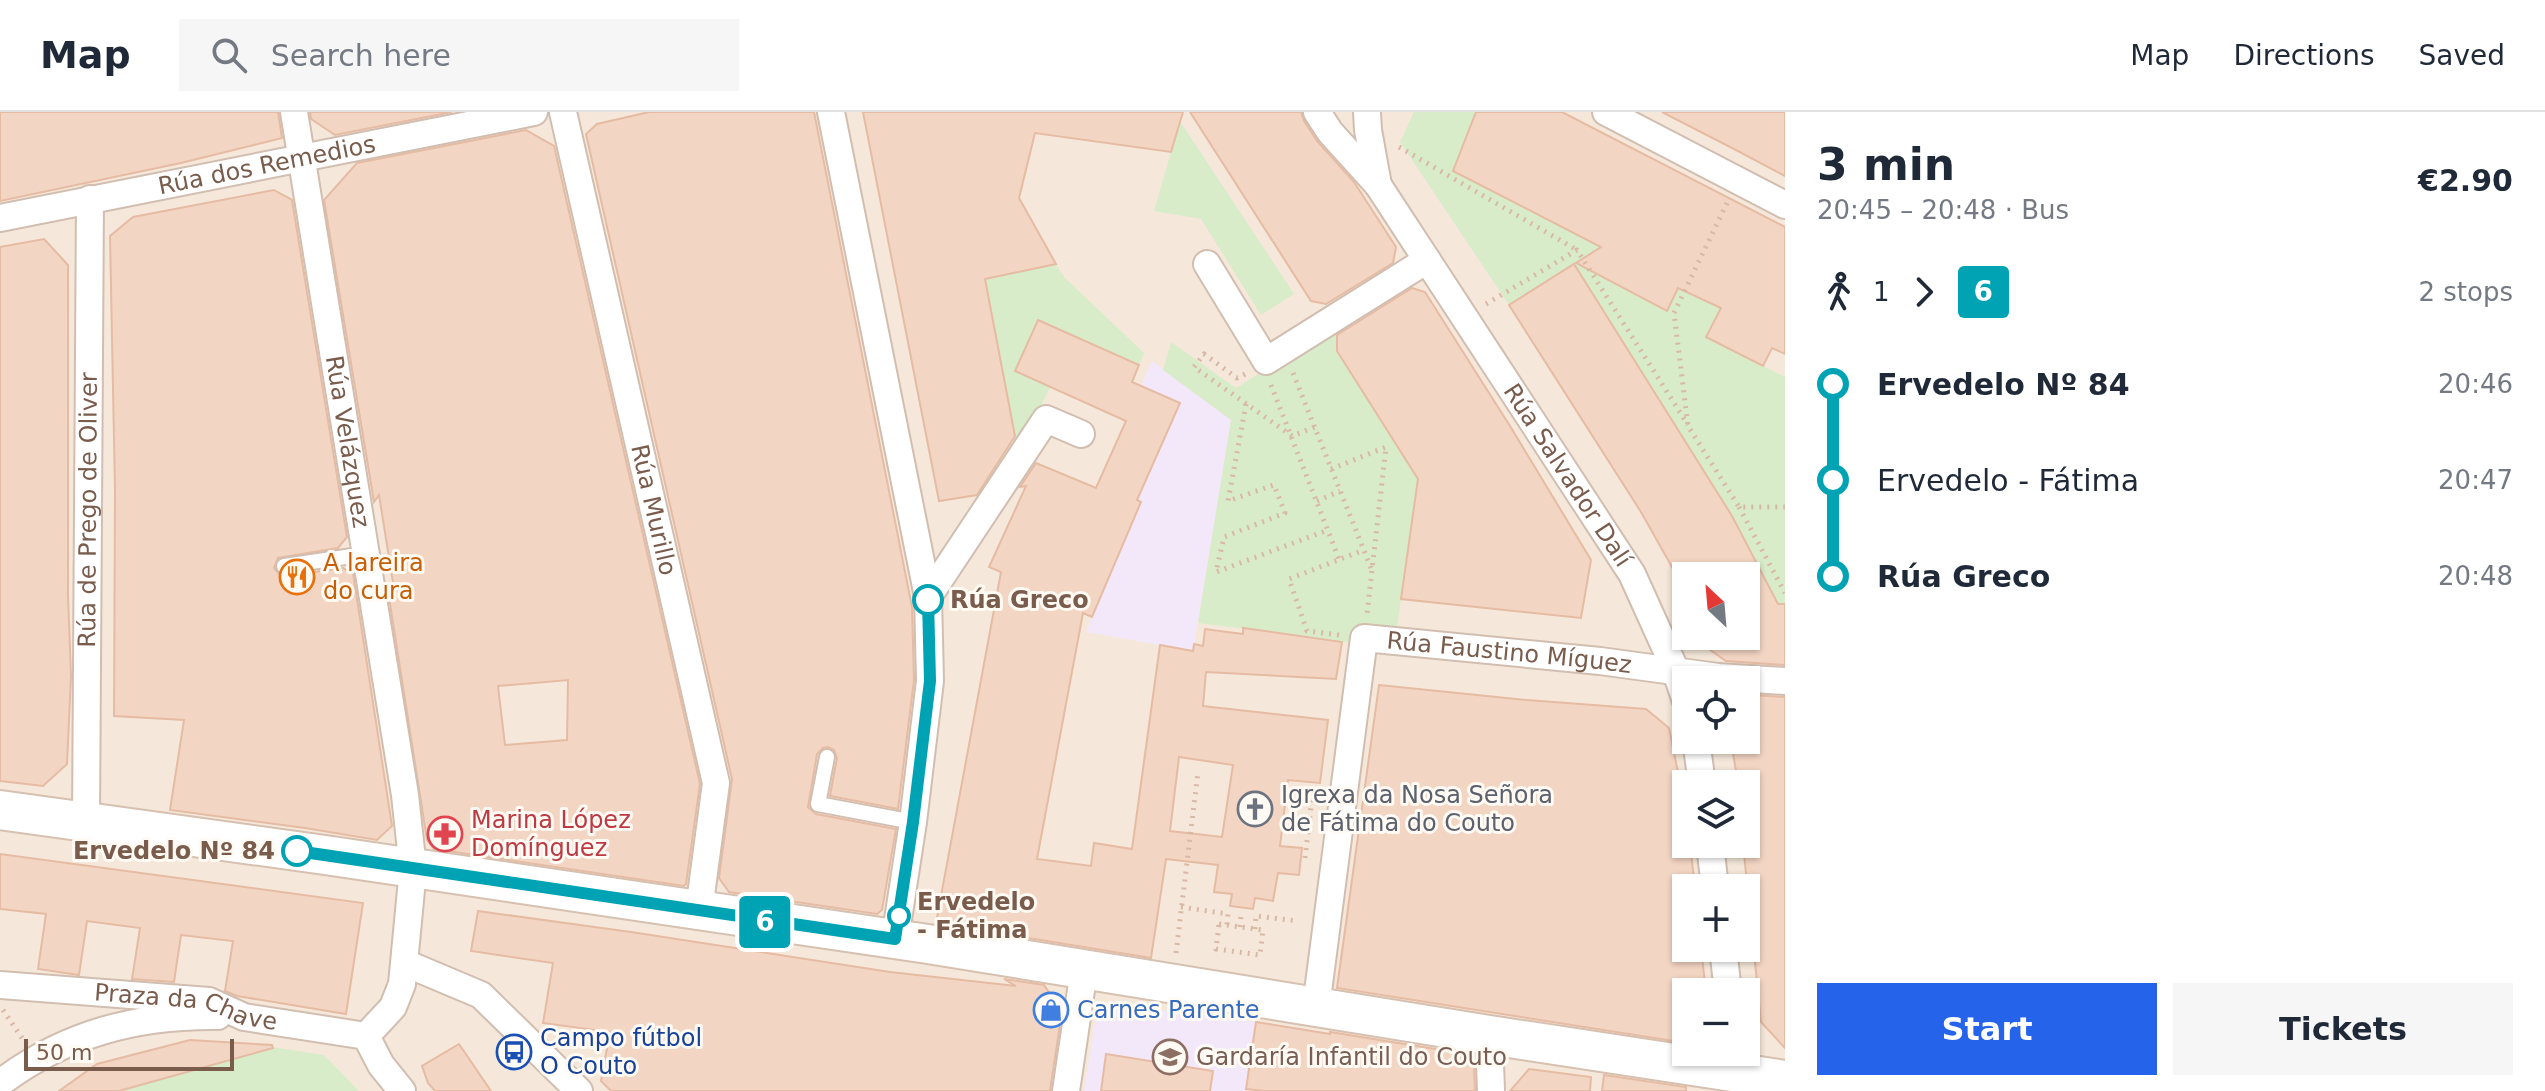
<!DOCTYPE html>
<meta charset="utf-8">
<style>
:root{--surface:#fff;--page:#f6f6f7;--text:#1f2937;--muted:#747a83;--line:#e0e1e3;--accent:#2563eb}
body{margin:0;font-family:"DejaVu Sans",sans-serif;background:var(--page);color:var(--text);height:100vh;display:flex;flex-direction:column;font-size:30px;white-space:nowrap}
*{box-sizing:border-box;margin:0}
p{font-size:26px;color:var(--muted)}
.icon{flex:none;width:44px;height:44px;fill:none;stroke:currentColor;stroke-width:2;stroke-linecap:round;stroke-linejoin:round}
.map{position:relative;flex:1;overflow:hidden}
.side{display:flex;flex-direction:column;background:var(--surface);width:760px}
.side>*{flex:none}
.badge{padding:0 16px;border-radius:6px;font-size:28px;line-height:52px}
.needle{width:52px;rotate:334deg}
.buttons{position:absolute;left:1672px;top:450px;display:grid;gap:16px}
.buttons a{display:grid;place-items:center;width:88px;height:88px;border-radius:0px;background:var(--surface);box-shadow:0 2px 6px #0004;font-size:40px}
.scale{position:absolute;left:24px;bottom:20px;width:210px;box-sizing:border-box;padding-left:8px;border:4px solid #7a5c4d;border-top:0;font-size:22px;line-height:28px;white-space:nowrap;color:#7a5c4d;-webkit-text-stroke:6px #fffaf3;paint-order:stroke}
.map>.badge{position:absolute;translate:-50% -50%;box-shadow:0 0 0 4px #fff}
.legs{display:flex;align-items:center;gap:12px;height:88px;padding:0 32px;font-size:26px}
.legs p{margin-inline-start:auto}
.headline{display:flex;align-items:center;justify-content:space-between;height:136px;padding:0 32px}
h1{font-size:44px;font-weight:700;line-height:60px}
.cta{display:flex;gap:16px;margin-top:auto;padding:16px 32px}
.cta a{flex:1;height:92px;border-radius:0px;background:var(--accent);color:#fff;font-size:32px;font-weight:700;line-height:92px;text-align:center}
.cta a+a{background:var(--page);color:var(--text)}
ul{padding:0 32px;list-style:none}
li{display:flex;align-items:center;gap:28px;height:96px;font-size:30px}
li i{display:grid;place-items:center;width:12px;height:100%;margin:0 10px;background:currentColor}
li i::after{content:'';width:20px;height:20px;margin:-10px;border:6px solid;border-radius:50%;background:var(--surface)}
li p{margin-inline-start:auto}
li:first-child i{background:linear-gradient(#0000 50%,currentColor 0)}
li:last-child i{background:linear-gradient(currentColor 50%,#0000 0)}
header{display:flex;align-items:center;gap:48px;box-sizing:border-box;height:112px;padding:0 40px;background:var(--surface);border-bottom:2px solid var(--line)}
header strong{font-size:38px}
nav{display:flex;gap:44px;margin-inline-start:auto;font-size:28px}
.search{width:560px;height:72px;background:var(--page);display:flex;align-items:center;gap:20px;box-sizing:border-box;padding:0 28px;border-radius:0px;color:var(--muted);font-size:30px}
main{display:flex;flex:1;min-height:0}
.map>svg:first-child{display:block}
</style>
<header>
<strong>Map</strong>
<div class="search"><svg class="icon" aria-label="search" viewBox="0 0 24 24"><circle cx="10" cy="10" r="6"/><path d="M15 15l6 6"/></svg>Search here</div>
<nav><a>Map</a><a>Directions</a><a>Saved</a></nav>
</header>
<main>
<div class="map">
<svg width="1785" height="979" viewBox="0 0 1785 979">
<rect width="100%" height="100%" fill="#fdf6ec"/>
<path fill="#f5e8da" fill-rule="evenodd" d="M0,0h1785v979h-1785zM1686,464h60v60h-60zM1686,568h60v60h-60zM1686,672h60v60h-60zM1686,776h60v60h-60zM1686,880h60v60h-60z"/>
<g fill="#f3e8fa">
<path d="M1152,249l79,59 -38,231 -107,-19 6,-15 -23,-9 -21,-13z"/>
<path d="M1098,891l158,19 -10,69h-162z"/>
</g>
<g fill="#d8ecc9">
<path d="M1414,0h62l-23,59 157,81 -11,24 67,35 57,-116 12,5 -44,93 30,15 -14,30 78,39v227h-9l-44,-88 -158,-251 -65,40 -109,-163z"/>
<path d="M1180,9l114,173 -33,21 -60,-96 -47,-8z"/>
<path d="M1056,152l8,13 80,76 -5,12 -101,-45 -23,51 35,16 -31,67 -34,-175z"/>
<path d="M1337,213v26l81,128 -24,169 -196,-25 33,-203 -68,-50 8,-28 65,46z"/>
<path d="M190,928l63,4 71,11 35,36h-300l38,-27z"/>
</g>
<g fill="#f3d5c3" stroke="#e6bba3" stroke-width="2" fill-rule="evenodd">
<path d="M0,0h278l4,26 -101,25 -181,38z"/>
<path d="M310,0h142l-117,23 -24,-16z"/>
<path d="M649,0h165l98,495 2,73 -16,129 -68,-13 7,-38 -3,-8 -6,-3 -5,1 -6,6 -9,53 8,7 80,15 -14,81 -5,4 -148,-22 -10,-14 13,-99 -146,-645 11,-10z"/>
<path d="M863,0h320l-12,40 -136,-19 -16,65 37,66 -71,15 30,157 -38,59 -38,6z"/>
<path d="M1190,0h111l3,9 13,20 37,41 42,65 -3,16 -67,41 -15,-3z"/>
<path d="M1476,0h86l223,115v127l-13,-6 -9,18 -57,-29 15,-29 -43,-20 -11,23 -91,-48 25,-16 -148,-76z"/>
<path d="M1662,0h123v64l-51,-27z"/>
<path d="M526,18l28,16 146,638 -14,100 -2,2 -250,-37 -7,-9 -39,-249 7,4 -16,-100 -5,7 -50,-302 33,-37zM568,568l-1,60 -62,5 -7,-59z"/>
<path d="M274,78l18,10 55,337 -9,11 -60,10 -4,10 6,7 5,1 58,-8 10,5 39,253 -15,14 -72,-12 -135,-18 14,-90 -70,-4 1,-226 -5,-254 23,-19z"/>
<path d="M44,127l24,26v330l3,81 -4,88 -24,22 -43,-5v-534z"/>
<path d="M1574,152l158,252 46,88h7v61l-59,-4 -36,-25h56v-60h-69l-36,-64 -132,-207z"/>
<path d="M1412,176l13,4 85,134 81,134 -10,58 -180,-19 17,-120 -81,-128v-16z"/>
<path d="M1038,208l101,45 -7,17 48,21 -43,97 4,2 -49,115 -9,-4 -46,246 54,7 3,-23 38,6 28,-204 33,6 1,-7 9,2 2,-17 38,5v-6l99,14 -6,37 -130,-7 -3,34 125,14 -8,63 -32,-3 -8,66 22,2 -3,27 -21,-2 -5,28 -18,-3 -2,11 -23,-3 2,-12 -18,-2 4,-27 -52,-6 -15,99 -215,-35 65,-351 -12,-5 37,-81 -6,1 16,-24 60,25 30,-67 -111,-50zM1179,645l54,8 -11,72 -52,-6z"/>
<path d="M1379,573l148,15 119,9 23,19 17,83v33h4l5,44h-9v60h15l5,44h-20v51l-349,-55z"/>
<path d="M1750,583l35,2v351l-24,-26 -18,-178h3v-60h-8l-7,-44h15v-39z"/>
<path d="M0,742l363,49 -17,111 -109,-18 -12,-5 8,-50 -52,-6 -7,47 -42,-3 8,-51 -53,-7 -8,54 -41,-6 8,-55 -46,-5z"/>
<path d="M478,799l153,21 259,40 126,14 -12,-7 40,6 18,26 -12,80h-439l-10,-10 9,-49 -67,-9 10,-60 -82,-12z"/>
<path d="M1256,910l74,12v-2l136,22 8,10 1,27h-210l-19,-2z"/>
<path d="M190,928l82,5 1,3 -154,43h-60l38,-27z"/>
<path d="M459,932l32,47h-56l-7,-8 -6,-17z"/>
<path d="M1106,942l107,17 -3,20h-109z"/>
<path d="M1529,957l62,8 -1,14h-80z"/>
<path d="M1604,963l82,12v4h-84z"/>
</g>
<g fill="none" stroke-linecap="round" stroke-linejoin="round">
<g stroke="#d1beb0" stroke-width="18">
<g id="lane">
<path d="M284,454l82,-12"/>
<path d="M827,645l-9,47 95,18"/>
</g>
</g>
<g stroke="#d1beb0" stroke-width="30">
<g id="street">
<path id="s1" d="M294,0l111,683 8,74 -11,115 -9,23 -27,29"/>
<path id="s2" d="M563,0l153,671 -17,127"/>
<path d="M831,0l97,485 2,84 -17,141 -18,117"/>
<path id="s3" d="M1317,0l13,20 48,53 254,389 43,95 11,32"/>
<path d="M1367,0l1,18 10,55"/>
<path d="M1606,0l179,93"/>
<path id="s4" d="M0,106l534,-106"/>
<path d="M1207,152l59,97 161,-101"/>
<path d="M928,485l118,-178 35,15"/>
<path d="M1696,628l6,44"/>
<path id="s5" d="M86,710l4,-623"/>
<path d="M1710,732l5,44"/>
<path d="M1723,836l5,44"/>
<path d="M405,851l76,32 98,96"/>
<path id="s6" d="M0,873l209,16 35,16 122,19"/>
<path id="s7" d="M1316,895l48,-369 236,23 118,16 67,4"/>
<path d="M1489,923l2,56"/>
<path d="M366,924l15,29 21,26"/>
<path d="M0,971c65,-49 136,-68 218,-67"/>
<path d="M1066,979l18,-121"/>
</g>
</g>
<g stroke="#d6c0b0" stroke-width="42">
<path id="secondary" d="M0,698l325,45 603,89 561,91 296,45"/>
</g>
<g stroke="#d9b8a5" stroke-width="5" stroke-dasharray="2 6" stroke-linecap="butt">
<path d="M1399,35l178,103"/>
<path d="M1727,91l-53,110 14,113 51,81h46"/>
<path d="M1486,192l91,-54 111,175"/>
<path d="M1293,261l78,195"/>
<path d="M1245,262l-8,4 -33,-24 -10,13 98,69 23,-9"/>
<path d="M1271,273l68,174"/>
<path d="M1246,292l-18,97 46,-16 11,28 -61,24 -8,35 112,-42"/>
<path d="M1331,357l55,-22 -19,167"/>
<path d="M1317,389l23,-10"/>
<path d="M1739,395l46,86"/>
<path d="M1339,523l-32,-4 -18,-52 75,-29"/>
<path d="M1305,746l8,-68"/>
<path d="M1181,795l47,7 -1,11"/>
<path d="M1219,812l44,6 -3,25 -44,-6z"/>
<path d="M1240,815l1,-12"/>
<path d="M1255,817l1,-13 42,5"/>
<path d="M1176,841l22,-181"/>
<path d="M3,898l19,28"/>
</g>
<use href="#lane" stroke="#fff" stroke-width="14"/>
<use href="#street" stroke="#fff" stroke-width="26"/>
<use href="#secondary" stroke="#fff" stroke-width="38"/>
</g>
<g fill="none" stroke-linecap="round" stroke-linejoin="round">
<g stroke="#fff" stroke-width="18">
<path id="line-1" d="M297,739l598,88 18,-117 17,-141 -2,-81"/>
</g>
<use href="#line-1" stroke="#00a3b4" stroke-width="12"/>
</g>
<defs>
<g id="restaurant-ring" transform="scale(1.8)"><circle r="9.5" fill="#fffaf3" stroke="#e8710a" stroke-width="1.5"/><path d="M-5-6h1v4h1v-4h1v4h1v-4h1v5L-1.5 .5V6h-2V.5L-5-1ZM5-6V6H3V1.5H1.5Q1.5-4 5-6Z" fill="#e8710a"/></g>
<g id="church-ring" transform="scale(1.8)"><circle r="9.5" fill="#fffaf3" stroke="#6b7280" stroke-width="1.5"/><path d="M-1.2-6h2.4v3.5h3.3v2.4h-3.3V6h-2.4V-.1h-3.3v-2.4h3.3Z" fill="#6b7280"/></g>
<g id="pharmacy-ring" transform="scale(1.8)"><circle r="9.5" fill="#fffaf3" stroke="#e0444e" stroke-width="1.5"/><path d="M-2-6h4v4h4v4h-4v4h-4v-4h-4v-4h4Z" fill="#e0444e"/></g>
<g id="shop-ring" transform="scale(1.8)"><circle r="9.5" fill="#fffaf3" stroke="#3f7fe0" stroke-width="1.5"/><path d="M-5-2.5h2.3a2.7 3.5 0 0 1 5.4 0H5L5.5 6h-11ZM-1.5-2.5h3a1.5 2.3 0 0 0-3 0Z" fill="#3f7fe0"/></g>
<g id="bus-ring" transform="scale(1.8)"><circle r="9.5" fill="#fffaf3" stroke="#1a4fb4" stroke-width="1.5"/><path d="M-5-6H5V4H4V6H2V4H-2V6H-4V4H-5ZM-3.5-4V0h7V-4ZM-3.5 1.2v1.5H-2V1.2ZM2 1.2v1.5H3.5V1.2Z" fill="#1a4fb4"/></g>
<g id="school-ring" transform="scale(1.8)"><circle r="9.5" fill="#fffaf3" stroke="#8d6e63" stroke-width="1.5"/><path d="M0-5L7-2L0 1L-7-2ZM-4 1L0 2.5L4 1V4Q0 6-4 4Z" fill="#8d6e63"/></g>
</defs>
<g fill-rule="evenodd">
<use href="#restaurant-ring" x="297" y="465"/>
<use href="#church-ring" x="1255" y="697"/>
<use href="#pharmacy-ring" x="445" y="722"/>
<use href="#shop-ring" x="1051" y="898"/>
<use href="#bus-ring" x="514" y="940"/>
<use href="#school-ring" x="1170" y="945"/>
</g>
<g fill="#fff" stroke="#00a3b4" stroke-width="4">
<circle cx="928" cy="488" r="14"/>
<circle cx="297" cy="739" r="14"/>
<circle cx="899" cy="804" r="10"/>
</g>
<g text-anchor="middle" stroke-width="6" stroke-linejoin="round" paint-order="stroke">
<g font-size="24" fill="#7a5c4d" stroke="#fffaf3">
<text dy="8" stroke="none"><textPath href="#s4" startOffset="272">Rúa dos Remedios</textPath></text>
<text dy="8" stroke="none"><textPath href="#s1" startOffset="334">Rúa Velázquez</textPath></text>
<text dy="8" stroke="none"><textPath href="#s3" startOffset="442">Rúa Salvador Dalí</textPath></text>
<text dy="8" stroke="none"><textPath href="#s5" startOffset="312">Rúa de Prego de Oliver</textPath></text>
<text dy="8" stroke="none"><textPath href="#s2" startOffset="408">Rúa Murillo</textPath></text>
<text dy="8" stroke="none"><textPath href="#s7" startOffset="518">Rúa Faustino Míguez</textPath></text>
<text dy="8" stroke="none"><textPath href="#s6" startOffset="188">Praza da Chave</textPath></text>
</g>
<g font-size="24" fill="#c56008" stroke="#fffaf3" text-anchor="start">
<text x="323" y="459">A lareira<tspan x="323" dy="28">do cura</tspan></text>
</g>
<g font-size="24" font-weight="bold" fill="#7a5c4d" stroke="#fffaf3" text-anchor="start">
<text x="950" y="496">Rúa Greco</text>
<text x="275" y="747" text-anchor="end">Ervedelo Nº 84</text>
<text x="917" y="798">Ervedelo<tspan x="917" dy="28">- Fátima</tspan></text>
</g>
<g font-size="24" fill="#5b616d" stroke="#fffaf3" text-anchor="start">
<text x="1281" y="691">Igrexa da Nosa Señora<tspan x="1281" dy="28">de Fátima do Couto</tspan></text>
</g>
<g font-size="24" fill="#be3a42" stroke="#fffaf3" text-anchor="start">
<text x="471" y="716">Marina López<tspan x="471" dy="28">Domínguez</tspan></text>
</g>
<g font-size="24" fill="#366cbe" stroke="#fffaf3" text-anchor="start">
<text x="1077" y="906">Carnes Parente</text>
</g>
<g font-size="24" fill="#164399" stroke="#fffaf3" text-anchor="start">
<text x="540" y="934">Campo fútbol<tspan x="540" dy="28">O Couto</tspan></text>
</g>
<g font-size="24" fill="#785e54" stroke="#fffaf3" text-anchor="start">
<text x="1196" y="953">Gardaría Infantil do Couto</text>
</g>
</g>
</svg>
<div class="buttons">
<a><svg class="needle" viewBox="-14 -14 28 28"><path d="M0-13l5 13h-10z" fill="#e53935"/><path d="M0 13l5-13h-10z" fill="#747a83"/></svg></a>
<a><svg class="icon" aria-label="locate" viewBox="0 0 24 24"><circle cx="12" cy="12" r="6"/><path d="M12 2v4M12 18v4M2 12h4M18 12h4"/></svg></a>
<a><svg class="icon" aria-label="layers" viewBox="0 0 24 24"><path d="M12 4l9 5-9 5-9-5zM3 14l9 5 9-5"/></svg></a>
<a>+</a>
<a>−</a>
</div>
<div class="scale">50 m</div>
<b class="badge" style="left:765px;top:810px;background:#00a3b4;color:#fff">6</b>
</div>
<section class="side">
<div class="headline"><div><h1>3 min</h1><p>20:45 – 20:48 · Bus</p></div><b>€2.90</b></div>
<div class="legs"><svg class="icon" aria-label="walk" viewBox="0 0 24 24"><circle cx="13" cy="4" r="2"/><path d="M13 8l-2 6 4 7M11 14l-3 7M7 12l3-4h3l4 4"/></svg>1<svg class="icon" aria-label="forward" viewBox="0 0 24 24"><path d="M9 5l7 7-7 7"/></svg><b class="badge" style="background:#00a3b4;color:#fff">6</b><p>2 stops</p></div>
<ul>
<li><i style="color:#00a3b4"></i><b>Ervedelo Nº 84</b><p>20:46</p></li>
<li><i style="color:#00a3b4"></i><span>Ervedelo - Fátima</span><p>20:47</p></li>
<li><i style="color:#00a3b4"></i><b>Rúa Greco</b><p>20:48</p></li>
</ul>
<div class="cta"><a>Start</a><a>Tickets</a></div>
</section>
</main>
